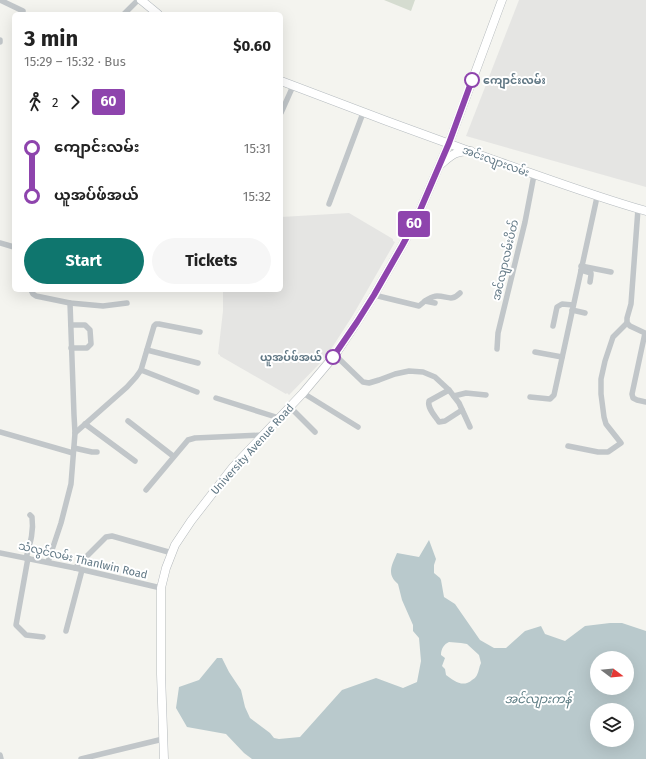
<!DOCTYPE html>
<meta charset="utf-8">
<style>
:root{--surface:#fff;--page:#f6f6f6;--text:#222;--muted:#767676;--accent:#0f766e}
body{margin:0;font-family:"Fira Sans","Noto Sans Myanmar",sans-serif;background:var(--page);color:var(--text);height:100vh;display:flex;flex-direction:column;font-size:15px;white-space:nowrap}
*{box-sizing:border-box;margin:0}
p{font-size:13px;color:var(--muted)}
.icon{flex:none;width:22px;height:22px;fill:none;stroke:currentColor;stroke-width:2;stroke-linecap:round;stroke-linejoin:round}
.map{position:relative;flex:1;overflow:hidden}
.sheet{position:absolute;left:12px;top:12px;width:271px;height:280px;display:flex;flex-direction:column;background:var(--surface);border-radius:6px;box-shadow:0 4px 16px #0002}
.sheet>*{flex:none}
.badge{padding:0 8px;border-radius:3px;font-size:14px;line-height:26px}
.needle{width:26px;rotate:106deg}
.controls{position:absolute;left:590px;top:651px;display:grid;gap:8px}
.controls a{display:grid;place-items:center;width:44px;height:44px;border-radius:50%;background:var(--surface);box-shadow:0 4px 16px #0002;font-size:20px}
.map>.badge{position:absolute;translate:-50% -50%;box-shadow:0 0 0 2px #fff}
.legs{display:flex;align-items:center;gap:6px;height:44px;padding:0 12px;font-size:13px}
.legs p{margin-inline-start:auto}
.summary{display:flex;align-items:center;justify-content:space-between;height:68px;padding:0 12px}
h1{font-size:22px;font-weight:700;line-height:30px}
.button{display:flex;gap:8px;margin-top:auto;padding:8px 12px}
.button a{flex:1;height:46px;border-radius:24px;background:var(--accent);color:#fff;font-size:16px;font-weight:700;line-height:46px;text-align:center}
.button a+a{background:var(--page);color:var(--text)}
ul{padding:0 12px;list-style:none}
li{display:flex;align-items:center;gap:14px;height:48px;font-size:15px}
li i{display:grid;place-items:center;width:6px;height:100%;margin:0 5px;background:currentColor}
li i::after{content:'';width:10px;height:10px;margin:-5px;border:3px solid;border-radius:50%;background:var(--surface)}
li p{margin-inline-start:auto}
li:first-child i{background:linear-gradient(#0000 50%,currentColor 0)}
li:last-child i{background:linear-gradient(currentColor 50%,#0000 0)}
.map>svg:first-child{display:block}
</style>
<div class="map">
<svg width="646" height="759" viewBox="0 0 646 759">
<rect width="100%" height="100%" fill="#f4f4ef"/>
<g fill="#e5e5e3">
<path d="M519,0h127v187l-180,-51z"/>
<path d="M349,213l44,26v2l2,1 -42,73 -27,42 -37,38 -2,-2 -1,1 -66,-38v-1l-2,-1 5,-43v-21h58v-73z"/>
</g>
<path fill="#d5dcd0" d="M384,0h31l-4,11z"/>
<path fill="#b9c9cc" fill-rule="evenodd" d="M429,540l7,19 -2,6v8l6,5 1,2 3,17 11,7 25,36 14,8h12l19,-17 16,-5 4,8 20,7 20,-15 25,-3h12l24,8v128h-394l-8,-6 -18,-19 -39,-7 -11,-19 3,-21 20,-7 18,-22h5l7,14 12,18 4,17 5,11 20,15 4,5 5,1 21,-2 42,-47 34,-12 27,10 14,-6 4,-21 -2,-23 -6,-7v-6l-11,-25 -4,-16c-12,-10 -6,-19 -1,-31l22,4zM449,642l12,1 6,1 12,11 2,8c-2,4 -2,8 -4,12 -1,2 -3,4 -5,5 -9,8 -18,1 -26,-5l-1,-6 -3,-3 3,-8 -4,-3c0,-6 3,-11 8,-13zM597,658h30v30h-30zM597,710h30v30h-30z"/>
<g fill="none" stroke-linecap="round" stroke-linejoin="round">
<g stroke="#b5bbbf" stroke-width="9">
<g id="secondary">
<path d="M141,0l17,14"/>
<path d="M281,81c70,27 140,53 210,78 52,18 102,37 155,52"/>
</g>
</g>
<g stroke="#b4b9bc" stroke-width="9">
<g id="primary">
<path d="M440,165c13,-11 13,-13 31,-14"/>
<path d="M164,759l-3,-85v-86l5,-20 9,-23 16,-24 42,-54 70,-74 32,-38 22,-33 17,-27 28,-49 13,-24 34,-79 53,-143"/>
</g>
</g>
<g stroke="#c1c6c9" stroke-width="5.5">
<path d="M0,0l23,11"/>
<path d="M124,14l14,-14"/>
<path d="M0,40v2"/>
<path d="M281,113l12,-27"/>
<path d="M329,204l34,-91"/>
<path d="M638,209l-7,95 -4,14v5l3,3 15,7 -13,61 1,4 4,2 9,2"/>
<path d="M0,243l14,4"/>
<path d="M581,266l30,6"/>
<path d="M581,270l10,3v2l-1,7"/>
<path d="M31,290l2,4 3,2 34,7 33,3 24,-3"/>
<path d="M374,295l41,10 4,1 6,-5 10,2"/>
<path d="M425,301c4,-2 7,-5 12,-5 11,0 14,6 23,-3"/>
<path d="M572,310l13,3"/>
<path d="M71,325h14l5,5 1,14 -4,4h-16"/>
<path d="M553,326l4,-19 5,-3 11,1"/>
<path d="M497,349l1,-16 27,-111 9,-47"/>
<path d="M147,350l51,13"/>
<path d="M535,352l27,5"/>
<path d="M335,355l28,27 6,1 10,-3 16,-6 14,-3 14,1 12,5 14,13 10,13 11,24"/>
<path d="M141,370l56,22"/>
<path d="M449,390l-20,11c-2,7 6,15 10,21l6,-1 17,-11"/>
<path d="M303,393l55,34"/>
<path d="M454,396l12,-3 20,2"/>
<path d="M530,397l20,2 4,-4 43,-198"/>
<path d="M216,398l63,20"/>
<path d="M290,407l25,25"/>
<path d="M128,421l45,35"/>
<path d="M85,424l50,37"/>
<path d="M0,432l73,21"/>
<path d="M75,433l52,-46 9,-10 5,-7 13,-44 2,-2h3l41,8"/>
<path d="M568,446l30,6h10l13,-9 -15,-19 -2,-7 -3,-23v-15l4,-18 8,-24 14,-14"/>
<path d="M74,448l18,4h5"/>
<path d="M146,490l42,-50 7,-2 68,-3"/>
<path d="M0,553l75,15 86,20"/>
<path d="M26,558c4,-14 8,-26 6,-41l-2,-2"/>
<path d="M28,558l-12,67 10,10 17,2"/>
<path d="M48,562l13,-39 10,-39 4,-51 -1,-18 -4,-112"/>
<path d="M75,568l31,-31 6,-1 60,17"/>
<path d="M66,631l16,-61"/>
<path d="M0,755l1,4"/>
<path d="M81,759l82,-20"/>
</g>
<use href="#secondary" stroke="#fff" stroke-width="8"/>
<use href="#primary" stroke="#fff" stroke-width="8"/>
</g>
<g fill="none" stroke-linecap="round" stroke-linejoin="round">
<g stroke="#fff" stroke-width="9">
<path id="line-1" d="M333,357l24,-35 17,-27 28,-49 13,-24 34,-79 23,-63"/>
</g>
<use href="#line-1" stroke="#8e44ad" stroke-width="6"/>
</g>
<g fill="#fff" stroke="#8e44ad" stroke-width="2">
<circle cx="472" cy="80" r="7"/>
<circle cx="333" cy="357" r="7"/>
</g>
<g text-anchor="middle" stroke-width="4" stroke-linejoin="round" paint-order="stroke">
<g font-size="11" font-weight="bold" fill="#607784" stroke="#fff" text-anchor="start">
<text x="483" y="84">ကျောင်းလမ်း</text>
<text x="322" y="361" text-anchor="end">ယူအပ်ဖ်အယ်</text>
</g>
<g font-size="11" fill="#607784" stroke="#fff">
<text transform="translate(496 161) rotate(20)" y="4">အင်းလျားလမ်း</text>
<text transform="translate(505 260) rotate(-77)" y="4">အင်လျာလမ်းပိတ်</text>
<text transform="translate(252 449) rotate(-48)" y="4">University Avenue Road</text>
<text transform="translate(83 560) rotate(13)" y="4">သံလွင်လမ်း Thanlwin Road</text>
</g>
<g font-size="12" font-style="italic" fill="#5b7b82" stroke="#fff">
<text x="538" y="703">အင်လျားကန်</text>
</g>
</g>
</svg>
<div class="controls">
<a><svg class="needle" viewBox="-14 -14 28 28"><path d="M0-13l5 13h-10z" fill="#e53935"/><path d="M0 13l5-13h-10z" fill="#767676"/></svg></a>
<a><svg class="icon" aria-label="layers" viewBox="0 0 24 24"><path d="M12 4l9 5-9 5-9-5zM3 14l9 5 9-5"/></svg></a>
</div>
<b class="badge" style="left:414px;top:224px;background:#8e44ad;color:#fff">60</b>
<section class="sheet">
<div class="summary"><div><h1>3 min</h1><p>15:29 – 15:32 · Bus</p></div><b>$0.60</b></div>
<div class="legs"><svg class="icon" aria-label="walk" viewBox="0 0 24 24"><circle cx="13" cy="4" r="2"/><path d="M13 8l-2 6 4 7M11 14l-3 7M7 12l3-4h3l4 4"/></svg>2<svg class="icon" aria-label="forward" viewBox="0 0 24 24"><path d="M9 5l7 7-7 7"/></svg><b class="badge" style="background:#8e44ad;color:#fff">60</b></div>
<ul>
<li><i style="color:#8e44ad"></i><b>ကျောင်းလမ်း</b><p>15:31</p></li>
<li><i style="color:#8e44ad"></i><b>ယူအပ်ဖ်အယ်</b><p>15:32</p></li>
</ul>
<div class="button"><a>Start</a><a>Tickets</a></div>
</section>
</div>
